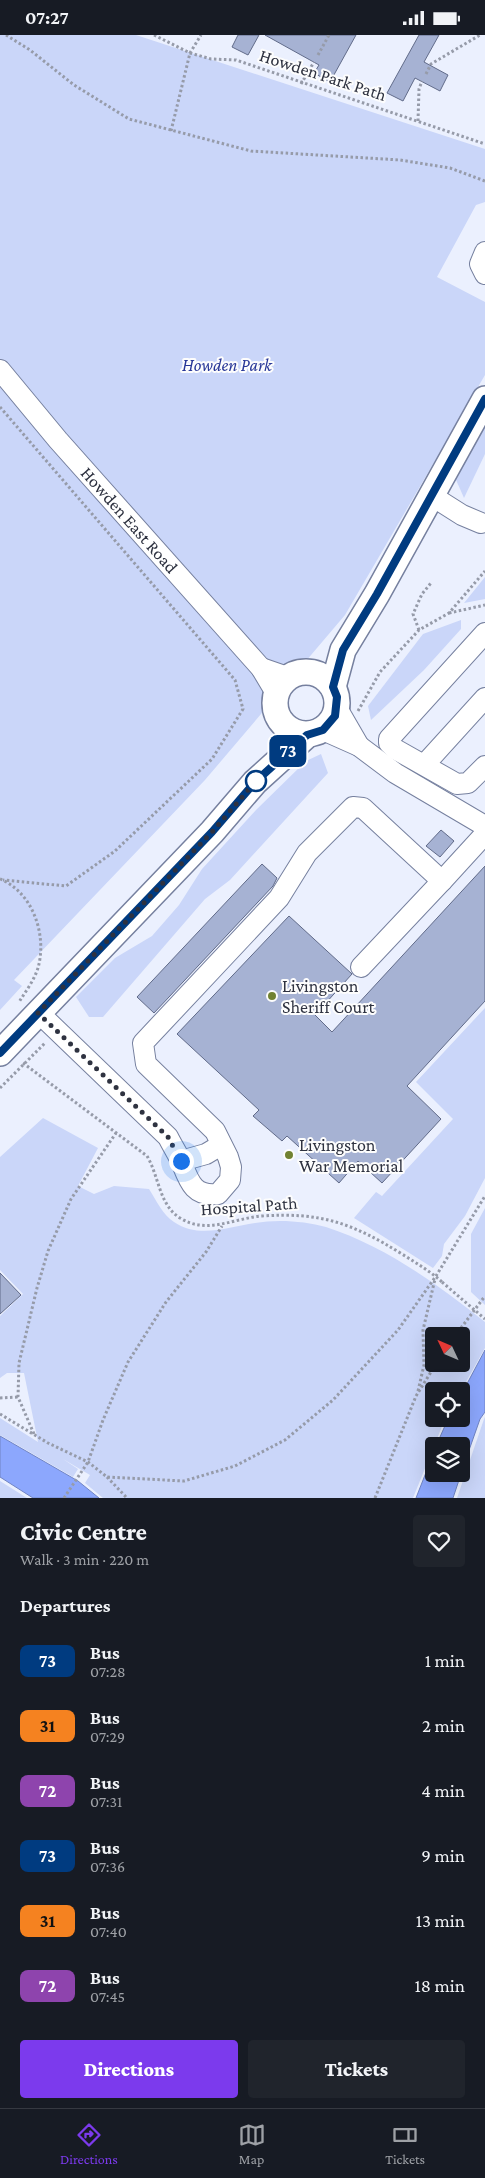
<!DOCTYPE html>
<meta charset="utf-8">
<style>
:root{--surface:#171b24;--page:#20242c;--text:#f1f3f6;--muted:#9ea1a6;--line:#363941;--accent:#7c3aed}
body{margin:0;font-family:"Crimson Pro",serif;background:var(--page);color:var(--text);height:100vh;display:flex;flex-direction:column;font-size:19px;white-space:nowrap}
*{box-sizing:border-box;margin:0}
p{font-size:16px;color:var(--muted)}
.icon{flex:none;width:28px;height:28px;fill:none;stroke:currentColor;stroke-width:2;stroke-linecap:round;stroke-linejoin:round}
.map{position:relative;height:1463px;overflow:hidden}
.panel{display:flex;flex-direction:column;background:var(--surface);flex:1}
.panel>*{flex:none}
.badge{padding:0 10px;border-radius:8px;font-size:18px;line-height:32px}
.needle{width:32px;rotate:314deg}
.controls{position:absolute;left:425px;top:1292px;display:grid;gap:10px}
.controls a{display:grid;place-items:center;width:45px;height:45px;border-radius:5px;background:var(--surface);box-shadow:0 5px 20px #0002;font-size:25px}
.you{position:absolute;width:25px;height:25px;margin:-12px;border:4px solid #fff;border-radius:50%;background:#1a73e8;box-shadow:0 0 0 8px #1a73e833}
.map>.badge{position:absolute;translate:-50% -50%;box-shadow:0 0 0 2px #fff}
h2{padding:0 20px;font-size:19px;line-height:45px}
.round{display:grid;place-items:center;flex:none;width:52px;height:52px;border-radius:5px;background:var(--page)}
.overview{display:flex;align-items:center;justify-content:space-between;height:85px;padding:0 20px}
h1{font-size:24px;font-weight:800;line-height:38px}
.cta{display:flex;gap:10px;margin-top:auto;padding:10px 20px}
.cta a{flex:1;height:58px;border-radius:5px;background:var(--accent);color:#fff;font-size:20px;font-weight:800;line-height:58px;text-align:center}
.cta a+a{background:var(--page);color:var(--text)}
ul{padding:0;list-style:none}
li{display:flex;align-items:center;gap:15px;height:65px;padding:0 20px}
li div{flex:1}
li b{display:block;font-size:19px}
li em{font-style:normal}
li .badge{min-width:55px;font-weight:700;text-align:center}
.status{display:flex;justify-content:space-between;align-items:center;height:35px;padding:0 25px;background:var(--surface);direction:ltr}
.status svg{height:14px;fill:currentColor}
.dock{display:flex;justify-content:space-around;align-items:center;height:70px;border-top:1px solid var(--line);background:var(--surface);font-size:14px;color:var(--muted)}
.dock a{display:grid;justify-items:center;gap:2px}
.dock .active{color:var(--accent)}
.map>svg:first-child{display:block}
</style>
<div class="status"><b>07:27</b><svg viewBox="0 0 49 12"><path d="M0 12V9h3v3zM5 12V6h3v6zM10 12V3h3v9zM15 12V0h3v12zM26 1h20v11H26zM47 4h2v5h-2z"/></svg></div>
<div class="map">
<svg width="485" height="1463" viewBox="0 0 485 1463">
<rect width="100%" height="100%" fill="#ebf0fe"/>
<g fill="#cad6f9" fill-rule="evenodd">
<path d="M0,0h136l349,114v53l-9,3 -39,72 48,25v73l-140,240 -140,165 -191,200 8,6 -22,24z"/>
<path d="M485,381v38l-21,44 -11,-25z"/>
<path d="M485,542v22l-21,4z"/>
<path d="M461,585v9l-37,41 -53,50 -3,-14 55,-72z"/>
<path d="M321,719l7,19 -98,107 -25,19 -102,118h-14l-13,-20 39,-39 37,-22 27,-31 23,-36 54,-59 50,-49z"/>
<path d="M485,973v170l-20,38 -21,28 -2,12 -9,12 -79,-50 22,-26 6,4 71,-77 -37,-37z"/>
<path d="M43,1083l55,30 -20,38 16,8 20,-8 35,3c7,11 14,26 25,33 25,17 54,5 81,1 22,-4 50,-2 71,4 59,19 111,57 159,95v26l-24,43h-27v28h11l-32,79h-310l-18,-15 5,-8 -27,-16 15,10 -5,8 -73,-42v-17l38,24 -14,-69h-17l-7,5v-62l23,-22 -23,-24v-113zM434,1301h27v28h-27z"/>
<path d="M485,1173v97l-14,-13v-58z"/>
<path d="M485,1382v81h-28l27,-79z"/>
<path d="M0,1446l27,17h-27z"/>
</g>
<g fill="#8ca7fd" stroke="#7084c4">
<path d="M485,1315v62l-5,7 -19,54v-27h-25l12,-27h13v-24z"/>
<path d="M0,1401l78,45 21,17h-66l-33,-21z"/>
<path d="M434,1417v22h27l-8,24h-37z"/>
</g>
<g fill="#a6b2d3" stroke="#616b89">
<path d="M238,0h21l-11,20 -16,-8z"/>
<path d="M265,0h91l-26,47 -16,-9 5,-8z"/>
<path d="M419,0h20l-15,27 24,13 -8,16 -25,-13 -12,23 -16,-8z"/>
<path d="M441,795l13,11 -14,16 -14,-11z"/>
<path d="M262,829l15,14 -4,8 -119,127 -17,-16z"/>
<path d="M485,831v135l-78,85 34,33 -59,64 -24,-22 -19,22 -52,-47 -5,5 -29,-25 6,-6 -82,-76 112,-118 63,58 -37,41 17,17z"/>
<path d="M0,1238l21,22 -21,19z"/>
</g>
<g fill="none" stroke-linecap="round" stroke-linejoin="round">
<g stroke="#76809f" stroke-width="22">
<g id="minor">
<path d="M485,217l-5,12 5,10"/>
<path id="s1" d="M0,335l58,70 203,228 15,25"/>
<path d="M432,461l30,19 19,8"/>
<path d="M485,598l-96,106v4l6,6 62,35 11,-1 17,-17"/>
<path d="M261,633l26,9"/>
<path d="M337,673l22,38"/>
<path d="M323,695l36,16 36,27 90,53"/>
<path d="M425,729l60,-66"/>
<path d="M442,846l43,-47"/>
<path d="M39,978l129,124c4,8 9,16 13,24 8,20 12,36 37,33l12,-14 1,-13 -3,-10 -13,-26 -69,-67 -3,-21 136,-145 28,-45 46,-46 10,1 79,73 -81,86"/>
<path d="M181,1126l25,-7 15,-9"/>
</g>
</g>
<g stroke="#76809f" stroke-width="28">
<g id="major">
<circle cx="306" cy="668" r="31"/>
<path d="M333,652l10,-37 34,-56 108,-195"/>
<path d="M0,1018l212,-221 43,-50 52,-47"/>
</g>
</g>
<g stroke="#969ba9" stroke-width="3" stroke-dasharray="2.5 2.5" stroke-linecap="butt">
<path d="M6,0l24,15 44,35 55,34 122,32 149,9 50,8 35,13"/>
<path d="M154,0l36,18 21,6 25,1 249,84"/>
<path d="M318,20l11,-20"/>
<path d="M426,39l5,-10 49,-29"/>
<path d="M301,49l13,-22"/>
<path d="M418,86l1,-32 3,-8"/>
<path d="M171,96l19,-78 11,-18"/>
<path d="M0,372l235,273 8,29 -31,50 -97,92 -49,35 -63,-6"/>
<path d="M449,578l36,-8"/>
<path d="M419,595l-6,-16 9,-20 9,-11"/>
<path d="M358,676l22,-39 39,-42 30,-17 36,-42"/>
<path d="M0,844c32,13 46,53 39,85 -3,14 -13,27 -20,38"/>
<path d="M23,1028l124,93c12,20 12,49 33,62 27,17 54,0 82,-2 59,-4 90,7 140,38 14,9 28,17 40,28"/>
<path d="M0,1053l45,-45"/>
<path d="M455,1301l30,-40"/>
<path d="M418,1356l6,-26 -1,-35 12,-51"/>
<path d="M0,1363l18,-1"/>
<path d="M0,1379l48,29 40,19 19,15 77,4 51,-15 50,-26 48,-40 65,-70 38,-54 49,-80"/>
<path d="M34,1399l-16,-37 1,-34 18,-75 11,-37 23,-52 45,-66"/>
<path d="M107,1442l20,21"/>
<path d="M64,1463l24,-36 15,-42 25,-58 38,-60 40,-50 16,-26"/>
<path d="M375,1463l41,-102 20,-32"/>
</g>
<use href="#minor" stroke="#fff" stroke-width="20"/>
<use href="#major" stroke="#fff" stroke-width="25"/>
<path stroke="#969ba9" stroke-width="3" stroke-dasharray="2.5 2.5" stroke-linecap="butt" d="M442,1247l43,37"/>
</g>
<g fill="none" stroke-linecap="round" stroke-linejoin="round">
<g stroke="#fff" stroke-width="11">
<path id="line" d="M0,1018l212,-221 43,-50 52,-47 16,-5 12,-14 2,-19 -4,-10 10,-37 34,-56 108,-195"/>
</g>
<use href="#line" stroke="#003b80" stroke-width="8"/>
<path stroke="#2e3240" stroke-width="5" stroke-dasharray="0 9" d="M181,1126l-13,-24 -130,-124 174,-181 44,-51"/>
</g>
<circle fill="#fff" stroke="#003b80" stroke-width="2.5" cx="256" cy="746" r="10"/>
<g fill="#718232" stroke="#fdfdfd" stroke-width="2">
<circle cx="272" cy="961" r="5"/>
<circle cx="289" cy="1120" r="5"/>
</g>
<g text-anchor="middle" stroke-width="4" stroke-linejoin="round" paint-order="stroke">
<g font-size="18" fill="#2e3240" stroke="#fdfdfd">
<text transform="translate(323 40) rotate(18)" y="6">Howden Park Path</text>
<text dy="6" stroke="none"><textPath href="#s1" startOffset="198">Howden East Road</textPath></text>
<text transform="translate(249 1171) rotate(-4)" y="6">Hospital Path</text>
</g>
<g font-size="18" font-style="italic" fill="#283798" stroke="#fdfdfd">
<text x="227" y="336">Howden Park</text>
</g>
<g font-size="18" fill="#2e3240" stroke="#fdfdfd" text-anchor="start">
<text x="282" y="957">Livingston<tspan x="282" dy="21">Sheriff Court</tspan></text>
<text x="299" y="1116">Livingston<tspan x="299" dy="21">War Memorial</tspan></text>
</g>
</g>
</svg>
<div class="controls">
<a><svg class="needle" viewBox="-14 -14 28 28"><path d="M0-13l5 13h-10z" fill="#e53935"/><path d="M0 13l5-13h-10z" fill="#9ea1a6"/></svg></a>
<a><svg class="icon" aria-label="locate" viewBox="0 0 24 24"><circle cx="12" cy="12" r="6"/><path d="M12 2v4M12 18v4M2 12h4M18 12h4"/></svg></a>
<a><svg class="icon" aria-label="layers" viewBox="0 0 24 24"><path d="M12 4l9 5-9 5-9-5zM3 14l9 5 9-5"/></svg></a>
</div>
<div class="you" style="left:181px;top:1126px"></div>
<b class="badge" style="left:288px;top:716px;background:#003b80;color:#fff">73</b>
</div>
<section class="panel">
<div class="overview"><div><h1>Civic Centre</h1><p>Walk · 3 min · 220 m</p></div><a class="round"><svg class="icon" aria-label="heart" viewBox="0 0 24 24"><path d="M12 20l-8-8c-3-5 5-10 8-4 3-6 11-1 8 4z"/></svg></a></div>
<h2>Departures</h2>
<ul>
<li><span class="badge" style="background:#003b80;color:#fff">73</span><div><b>Bus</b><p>07:28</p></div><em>1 min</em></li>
<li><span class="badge" style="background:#f58220;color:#111">31</span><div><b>Bus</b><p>07:29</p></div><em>2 min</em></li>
<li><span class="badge" style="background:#8e44ad;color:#fff">72</span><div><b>Bus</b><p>07:31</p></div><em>4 min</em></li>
<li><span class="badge" style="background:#003b80;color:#fff">73</span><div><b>Bus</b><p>07:36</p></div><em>9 min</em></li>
<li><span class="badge" style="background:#f58220;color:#111">31</span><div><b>Bus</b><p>07:40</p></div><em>13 min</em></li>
<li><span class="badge" style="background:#8e44ad;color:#fff">72</span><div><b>Bus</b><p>07:45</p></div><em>18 min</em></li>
</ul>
<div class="cta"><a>Directions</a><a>Tickets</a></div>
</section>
<nav class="dock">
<a class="active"><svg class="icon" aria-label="directions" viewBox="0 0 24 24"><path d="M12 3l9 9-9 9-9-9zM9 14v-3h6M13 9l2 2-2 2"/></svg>Directions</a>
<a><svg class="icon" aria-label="map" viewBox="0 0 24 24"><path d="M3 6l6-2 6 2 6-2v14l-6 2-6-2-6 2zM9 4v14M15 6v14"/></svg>Map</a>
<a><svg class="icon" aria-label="tickets" viewBox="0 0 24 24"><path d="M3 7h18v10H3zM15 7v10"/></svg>Tickets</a>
</nav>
